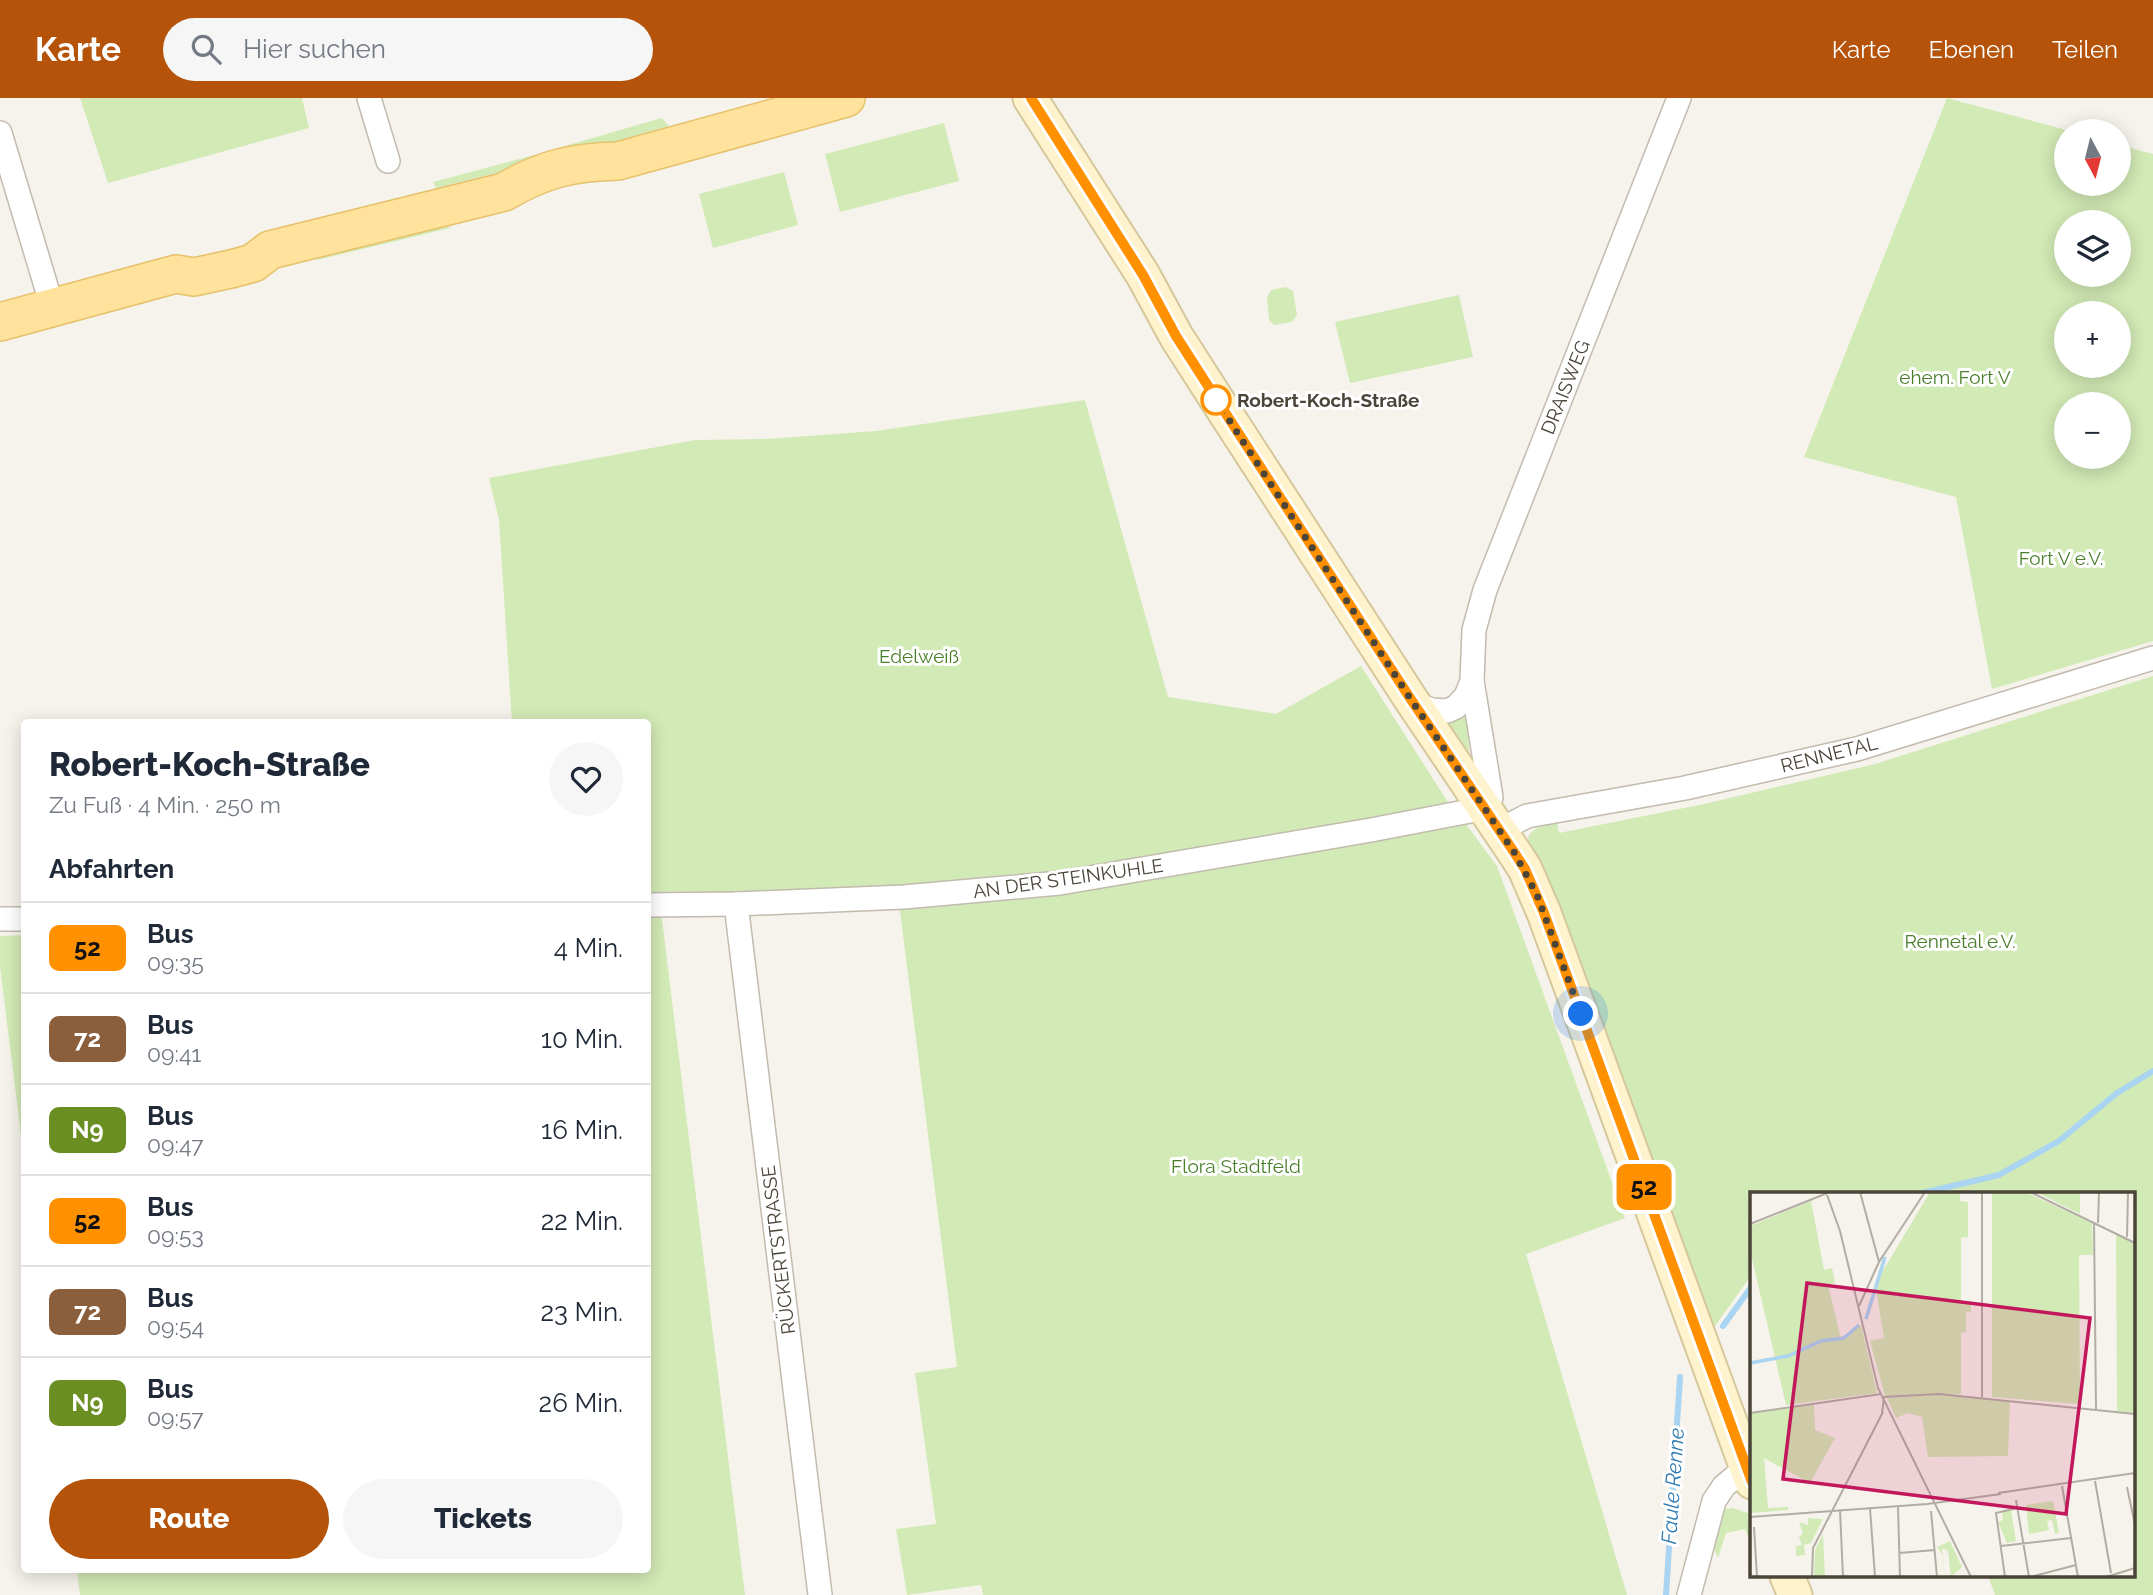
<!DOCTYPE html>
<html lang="de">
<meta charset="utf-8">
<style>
:root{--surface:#fff;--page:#f6f6f7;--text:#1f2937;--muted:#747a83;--line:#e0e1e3;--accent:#b45309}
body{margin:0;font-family:Raleway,sans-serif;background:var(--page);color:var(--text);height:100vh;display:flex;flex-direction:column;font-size:26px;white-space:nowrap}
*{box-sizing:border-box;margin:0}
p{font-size:23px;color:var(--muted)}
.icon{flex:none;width:38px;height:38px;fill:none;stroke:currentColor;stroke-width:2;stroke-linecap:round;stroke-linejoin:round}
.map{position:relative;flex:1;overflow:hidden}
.sheet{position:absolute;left:21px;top:621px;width:630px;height:854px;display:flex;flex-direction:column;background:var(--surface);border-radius:7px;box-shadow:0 4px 18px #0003}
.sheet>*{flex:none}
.badge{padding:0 14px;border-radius:10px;font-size:24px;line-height:46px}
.needle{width:46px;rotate:173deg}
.buttons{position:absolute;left:2054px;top:21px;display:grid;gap:14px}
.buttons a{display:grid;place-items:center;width:77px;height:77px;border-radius:50%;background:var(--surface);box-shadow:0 4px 18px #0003;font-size:35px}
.you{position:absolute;width:35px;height:35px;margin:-18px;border:5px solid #fff;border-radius:50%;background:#1a73e8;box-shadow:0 0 0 10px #1a73e833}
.map>.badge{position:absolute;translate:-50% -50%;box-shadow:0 0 0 4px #fff}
h2{padding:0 28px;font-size:26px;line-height:63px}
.round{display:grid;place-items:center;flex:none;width:74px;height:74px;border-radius:37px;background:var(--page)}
.head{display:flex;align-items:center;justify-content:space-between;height:119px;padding:0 28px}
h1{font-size:33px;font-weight:800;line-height:52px}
.button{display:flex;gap:14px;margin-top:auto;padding:14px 28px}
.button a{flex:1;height:80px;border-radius:42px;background:var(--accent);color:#fff;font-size:28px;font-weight:800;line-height:80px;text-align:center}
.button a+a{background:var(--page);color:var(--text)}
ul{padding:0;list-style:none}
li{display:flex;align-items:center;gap:21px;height:91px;padding:0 28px;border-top:2px solid var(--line)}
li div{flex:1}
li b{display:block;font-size:26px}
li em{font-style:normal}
li .badge{min-width:77px;font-weight:700;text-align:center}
header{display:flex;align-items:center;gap:42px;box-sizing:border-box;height:98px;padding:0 35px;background:var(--accent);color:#fff}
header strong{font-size:33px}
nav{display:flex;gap:38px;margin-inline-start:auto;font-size:24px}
.search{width:490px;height:63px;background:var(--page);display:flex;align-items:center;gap:18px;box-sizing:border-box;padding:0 24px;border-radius:38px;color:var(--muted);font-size:26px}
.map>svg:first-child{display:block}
</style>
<header>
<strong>Karte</strong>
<div class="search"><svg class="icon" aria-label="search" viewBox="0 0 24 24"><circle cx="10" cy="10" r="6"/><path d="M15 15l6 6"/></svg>Hier suchen</div>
<nav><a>Karte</a><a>Ebenen</a><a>Teilen</a></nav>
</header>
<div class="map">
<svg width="2153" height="1497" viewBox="0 0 2153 1497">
<rect width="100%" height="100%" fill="#f6f3ec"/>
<g fill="#d2eab5" fill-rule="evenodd">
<path d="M80,0h222l7,30 -201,55z"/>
<path d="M1947,0l123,33h-3v53h52v-39l34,9v487l-161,48 -36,-192 -152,-40zM2067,124h52v53h-52zM2067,215h52v53h-52zM2067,306h52v53h-52z"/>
<path d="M662,20l7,8 -99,28 -2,-9z"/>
<path d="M944,25l15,58 -119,31 -15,-58z"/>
<path d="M553,52l1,9 -118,29 -3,-6z"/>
<path d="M784,74l14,53 -85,23 -14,-54z"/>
<path d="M445,125l5,5 -133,32 3,-6z"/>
<path d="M1286,189l7,4 4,24 -5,7 -18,3 -5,-5 -2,-22 4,-8z"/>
<path d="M1459,197l14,62 -123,26 -15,-61z"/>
<path d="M1085,302l83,297 108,17 85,-48 90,141 -375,66 -150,13 -130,7 -148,2v-172h-136l-13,-203 -10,-42 206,-38 72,-1 109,-8z"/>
<path d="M2153,578v919h-158l-7,-19h146v-382h-382v80l-39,55 -182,-479 -3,-13c6,-11 17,-11 29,-14l2,10 145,-29 171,-40z"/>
<path d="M1466,615l4,47 -27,-38 11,-1z"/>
<path d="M1462,721l35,47 128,352 -99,36 101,341h-644l-2,-10 -74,10 -11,-66 40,-5 -21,-151 42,-6 -58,-464z"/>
<path d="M661,813l84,684h-665l-3,-25h571v-658z"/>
<path d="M24,837v224l-24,-192v-31z"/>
<path d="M1732,1410l16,5 4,12v23l-7,-19 -19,4 -8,25 -7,-15 11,-30 3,-4z"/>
</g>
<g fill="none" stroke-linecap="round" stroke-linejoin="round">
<g stroke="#a9d4f2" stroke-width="6">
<path d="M1918,1096l81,-19 60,-34 58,-48 36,-22"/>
<path d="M1723,1228l29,-40"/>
<path d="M1666,1497l14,-218"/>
</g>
<g stroke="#c2bbae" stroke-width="26">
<g id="street">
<path d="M369,0l19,63"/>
<path d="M0,35l52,173"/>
<path d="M1414,606l18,6 15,1 9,-4 10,-11 6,-15 2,-51 11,-40 194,-492"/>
<path d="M1500,732l27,-14 158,-28 172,-39 296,-91"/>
<path d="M736,806l84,691"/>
<path d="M648,807l88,-1 168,-7 156,-14 311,-53 99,-19 21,-14 -19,-116"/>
<path d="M0,821h24"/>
<path d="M1689,1497l25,-94 10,-15 23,-19"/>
</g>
</g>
<g stroke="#d6c79b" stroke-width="37">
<g id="secondary">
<path d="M1030,0l113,177 33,61 41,64 193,298 104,154 11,17 19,44 208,569"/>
<path d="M1787,1478l8,19"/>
</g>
</g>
<g stroke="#e6c16a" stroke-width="40">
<path id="primary" d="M0,224l176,-48 18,3 37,-8 22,-6 17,-13 234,-58c39,-23 68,-30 114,-31l228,-63"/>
</g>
<use href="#street" stroke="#fff" stroke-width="23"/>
<use href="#secondary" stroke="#fff3cd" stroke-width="33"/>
<use href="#primary" stroke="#ffe39c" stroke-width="37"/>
</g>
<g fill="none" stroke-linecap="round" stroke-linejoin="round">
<g stroke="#fff" stroke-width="16">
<path id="line" d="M1031,0l112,177 33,61 41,64 193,298 104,154 11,17 19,44 208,569"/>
</g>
<use href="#line" stroke="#ff9000" stroke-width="10"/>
<path stroke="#4b4439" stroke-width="7" stroke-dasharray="0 12.6" d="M1216,302l194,298 104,154 23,43 44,119"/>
</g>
<circle fill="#fff" stroke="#ff9000" stroke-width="3.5" cx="1216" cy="302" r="14"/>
<g text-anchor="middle" stroke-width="6" stroke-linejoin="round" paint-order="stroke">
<g font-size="19" fill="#4a7f2a" stroke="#fff">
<text x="1955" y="286">ehem. Fort V</text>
<text x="2061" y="467">Fort V e.V.</text>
<text x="919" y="565">Edelweiß</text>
<text x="1960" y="850">Rennetal e.V.</text>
<text x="1236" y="1075">Flora Stadtfeld</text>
</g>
<g font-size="19" fill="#4b4439" stroke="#fff">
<text transform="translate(1565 289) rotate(-68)" y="7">DRAISWEG</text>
<text transform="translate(1829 656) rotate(-14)" y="7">RENNETAL</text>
<text transform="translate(1068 780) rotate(-8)" y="7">AN DER STEINKUHLE</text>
<text transform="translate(778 1152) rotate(-97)" y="7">RÜCKERTSTRASSE</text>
</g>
<g font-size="19" font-weight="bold" fill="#4b4439" stroke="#fff" text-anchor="start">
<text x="1237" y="309">Robert-Koch-Straße</text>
</g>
<g font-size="21" font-style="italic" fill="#2e7ab2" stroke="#fff">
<text transform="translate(1673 1388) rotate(-86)" y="7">Faule Renne</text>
</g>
</g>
<g transform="translate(1750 1094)">
<rect width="385" height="385" fill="#f6f3ec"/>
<path d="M180,0h30v9l8,1v35l-7,1v65h10v9h-5v20l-5,1v61l-76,2 -15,-55 14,-3 -9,-54zM242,0h33l67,31 1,32h-14l1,149 -88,-7zM286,0h44v22zM61,9l13,69 8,-2 3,15 -7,2 13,54 20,-14 16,68 -91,12 -36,-155v-24zM366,41l19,11v169l-18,-2zM187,203l73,6 -2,55 -80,1 -6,-40 -14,-4 -12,5 -9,-20zM64,212l1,26 20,8 -25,45 -46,-25 4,50 20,-1v3l-38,3v-99zM303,309l6,32 -4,1 -3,-14 -5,1 2,9 -20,4 -3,-29zM261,318l5,31 -9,2 -9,-21 5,-2 -1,-9zM58,326l15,1 -12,24 -7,2 1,10 -9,1v-10l6,-1 -3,-8 4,-4 -4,-11 9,3zM73,342l2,43h-11l1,-27zM200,349l12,26 -11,10 -3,-26 -6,-3 2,29 -2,-23 -5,-7z" fill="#d2eab5"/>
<path fill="none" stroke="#a9d4f2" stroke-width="3.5" d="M116,127l19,-62M0,171l38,-7 33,-15 23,-3 15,-13"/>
<path fill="none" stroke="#b2ada4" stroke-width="2" d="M76,0l14,39 38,157 93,189M110,0l19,70M280,0l105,51M344,30l2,187M348,31l1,-31M0,32l80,-32M377,45l1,-45M109,114l20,-44 46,-70M232,205v-205M0,221l131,-19M132,222l2,-17 55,-3 196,20M345,289l16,92M312,294l16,91M377,295l8,38M248,301l137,-20M266,308l13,77M148,314l2,71M120,316l5,69M90,318l3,67M181,319l6,66M0,325l177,-13 74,-10M4,335l3,50M251,354l70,-8M149,361l36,-3M62,385l1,-29 70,-136M255,385l-9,-64 21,-5M280,385l46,-12M356,385l29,-9"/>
<path fill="#c2185b" fill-opacity="0.15" stroke="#c2185b" stroke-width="3.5" d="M57,91l283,35 -24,196 -283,-35z"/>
<rect width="385" height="385" fill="none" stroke="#4b4439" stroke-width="3.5"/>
</g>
</svg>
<div class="buttons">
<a><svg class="needle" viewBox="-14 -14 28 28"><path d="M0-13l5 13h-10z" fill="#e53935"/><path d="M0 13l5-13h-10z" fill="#747a83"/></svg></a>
<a><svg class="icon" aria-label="layers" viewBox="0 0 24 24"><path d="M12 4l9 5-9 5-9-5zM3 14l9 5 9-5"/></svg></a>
<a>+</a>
<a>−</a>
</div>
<div class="you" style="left:1581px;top:916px"></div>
<b class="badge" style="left:1644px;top:1089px;background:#ff9000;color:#111">52</b>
<section class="sheet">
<div class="head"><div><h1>Robert-Koch-Straße</h1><p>Zu Fuß · 4 Min. · 250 m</p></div><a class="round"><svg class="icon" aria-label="heart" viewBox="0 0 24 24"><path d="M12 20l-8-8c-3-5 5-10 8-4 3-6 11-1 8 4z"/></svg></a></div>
<h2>Abfahrten</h2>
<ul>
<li><span class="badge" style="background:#ff9000;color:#111">52</span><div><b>Bus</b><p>09:35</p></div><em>4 Min.</em></li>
<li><span class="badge" style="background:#8b5e3c;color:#fff">72</span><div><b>Bus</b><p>09:41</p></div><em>10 Min.</em></li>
<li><span class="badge" style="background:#6b8e23;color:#fff">N9</span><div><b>Bus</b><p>09:47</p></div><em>16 Min.</em></li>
<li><span class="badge" style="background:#ff9000;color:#111">52</span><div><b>Bus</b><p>09:53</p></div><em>22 Min.</em></li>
<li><span class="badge" style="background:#8b5e3c;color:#fff">72</span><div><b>Bus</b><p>09:54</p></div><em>23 Min.</em></li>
<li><span class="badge" style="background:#6b8e23;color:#fff">N9</span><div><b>Bus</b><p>09:57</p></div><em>26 Min.</em></li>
</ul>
<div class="button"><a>Route</a><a>Tickets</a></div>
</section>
</div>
